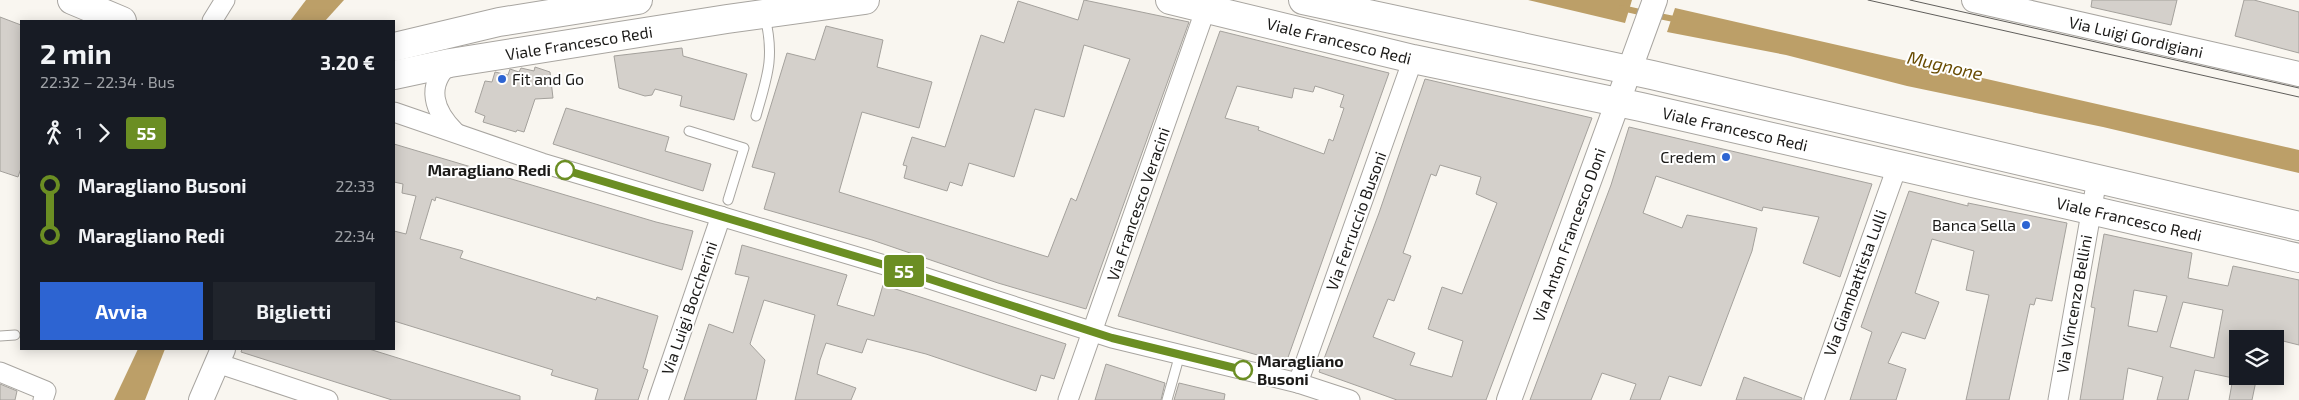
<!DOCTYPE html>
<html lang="it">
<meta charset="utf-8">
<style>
:root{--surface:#171b24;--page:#20242c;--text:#f1f3f6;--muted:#9ea1a6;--accent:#2d64d2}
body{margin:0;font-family:"Exo 2",sans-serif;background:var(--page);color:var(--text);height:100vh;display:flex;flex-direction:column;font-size:19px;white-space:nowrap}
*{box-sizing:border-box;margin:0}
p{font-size:16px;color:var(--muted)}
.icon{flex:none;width:28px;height:28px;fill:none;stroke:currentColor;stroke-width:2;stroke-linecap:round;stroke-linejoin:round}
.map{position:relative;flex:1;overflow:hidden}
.drawer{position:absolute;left:20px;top:20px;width:375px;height:330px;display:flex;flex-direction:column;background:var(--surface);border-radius:0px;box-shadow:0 2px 12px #0003}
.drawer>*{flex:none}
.badge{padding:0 10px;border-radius:4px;font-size:18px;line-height:32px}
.fabs{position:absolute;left:2229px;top:330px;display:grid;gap:10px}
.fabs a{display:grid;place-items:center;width:55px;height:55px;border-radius:0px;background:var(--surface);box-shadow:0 2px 12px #0003;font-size:25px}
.map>.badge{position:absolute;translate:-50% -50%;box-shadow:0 0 0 2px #fff}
.legs{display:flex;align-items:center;gap:8px;height:55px;padding:0 20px;font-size:16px}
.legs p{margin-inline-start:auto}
.summary{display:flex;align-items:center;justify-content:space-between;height:85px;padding:0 20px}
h1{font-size:28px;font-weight:700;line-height:38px}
.cta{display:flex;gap:10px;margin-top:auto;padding:10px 20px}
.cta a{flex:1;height:58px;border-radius:0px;background:var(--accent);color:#fff;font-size:20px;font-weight:700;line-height:58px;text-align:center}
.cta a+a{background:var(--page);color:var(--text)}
ul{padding:0 20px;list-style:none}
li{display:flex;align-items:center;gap:18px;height:50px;font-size:19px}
li i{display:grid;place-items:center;width:8px;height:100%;margin:0 6px;background:currentColor}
li i::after{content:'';width:12px;height:12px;margin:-6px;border:4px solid;border-radius:50%;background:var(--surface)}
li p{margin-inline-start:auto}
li:first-child i{background:linear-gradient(#0000 50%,currentColor 0)}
li:last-child i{background:linear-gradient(currentColor 50%,#0000 0)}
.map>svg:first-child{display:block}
</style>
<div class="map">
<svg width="2299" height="400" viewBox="0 0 2299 400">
<rect width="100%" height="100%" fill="#f9f6f0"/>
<g fill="#bc9f68">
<path d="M306,0h38l-19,21h-35z"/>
<path d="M1528,0h104l-7,23z"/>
<path d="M1675,8l624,142v23l-196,-46 -196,-41 -121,-31 -119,-23z"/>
<path d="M138,349h27l-20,51h-31z"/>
</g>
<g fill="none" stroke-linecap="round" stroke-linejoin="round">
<g stroke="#bc9f68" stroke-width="6">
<path d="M1622,8l22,5"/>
<path d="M1654,15l25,5"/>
</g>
</g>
<g fill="#d4d0cb" stroke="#a4a19c" fill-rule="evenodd">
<path d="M1084,0l105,22 -103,287 -88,-26 -126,-43 -108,-31 11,-36 -23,-6 35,-114 28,7 11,-34 57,14 -6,27 55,15 -13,46 -57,-16 -23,80 209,65 23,-59 5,3 54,-142 -46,-14 -20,72 -29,-8 -21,68 -45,-14 -7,23 -12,-4 -3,9 -43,-13 3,-12 -4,-1 9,-28 33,10 36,-112 23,8 14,-42 60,19z"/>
<path d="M2092,0h85l-6,25 -80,-18z"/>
<path d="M2244,0h10l45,12v41l-64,-17z"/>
<path d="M0,17l21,8v143l-3,9 -18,-6z"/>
<path d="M1220,31l169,42 -103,290 -168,-47zM1237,86l55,12 2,-10 19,4 2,-6 29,9 -4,12 4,1 -11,33 -4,-2 -5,15 -66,-24 1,-3 -34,-9z"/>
<path d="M682,48l1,8 64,18 -13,46 -54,-14 2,-10 -27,-7 -3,6 -7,1 -26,-8 -5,-32z"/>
<path d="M535,67l15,5 3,26 -18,1 -11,33 -7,-2 -1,2 -33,-10 2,-6 -10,-4 10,-31 7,1 3,-10 13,3 2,-6 9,3 2,-4 13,3z"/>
<path d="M1425,79l167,39 -106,282h-89l-78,-28 60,-159zM1440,165l41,12 -5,17 21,9 -35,91 -20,-7 -14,42 35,12 -11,36 -42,-12 5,-12 -42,-16 15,-38 6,2 17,-45 -8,-3 28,-79 5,2z"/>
<path d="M566,108l103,29 -4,14 46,13 -8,27 -150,-47z"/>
<path d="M1629,127l243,57 -32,93 -37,-14 16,-46 -56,-10 -1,4 -106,-35 -13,37 39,15 5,-13 70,13 -5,23 -51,135 -32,-10 -9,24h-30l6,-16 -34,-11 -11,27h-61l81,-215z"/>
<path d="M394,144l262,78 37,9 -11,39 -246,-73 -1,4 -3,-2 -12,40 43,12 -3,7 136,42 1,-3 61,19 -15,52 5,2 -10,30h-43l3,-11 -47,-14 2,-5 -159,-49v-90l12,3 10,-38 -14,-3 1,-9 -9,-2z"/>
<path d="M1909,191l59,15v-3l99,20 -15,78 -16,-3 -2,7 -4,-1 -21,96h-43l23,-105 -23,-5 8,-39 -42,-12 -17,54 24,9 -14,37 -23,-7 -14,31 18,6 -10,31h-46l22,-68 -11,-5z"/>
<path d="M2104,234l88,19 -4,25 40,8 5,-20 66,14v65l-24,-6h-37v37h19l-5,24h-23l4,-22 -38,-8 -7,30h-31l6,-23 -35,-9 -5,32h-43l15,-92 -4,-1zM2134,290l33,6 -10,36 -29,-6zM2183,302l40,8 -9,48 -44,-11z"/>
<path d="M742,245l105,30 -10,30 37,11 9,-31 183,59 -12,35 -13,-4 -5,16 -110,-37 -59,-15 -5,14 -36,-10 -6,17 -3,14 39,14 -5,12h-56l20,-85 -51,-15 -14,44 15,16 -9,40h-72l25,-76 24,9 16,-56 -14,-3z"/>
<path d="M242,349h127l151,47v4h-128l-151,-48z"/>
<path d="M1106,364l59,19 -4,17h-66z"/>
<path d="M1744,377l58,21 -1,2h-65z"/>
<path d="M1179,383l46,11 -1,6h-50z"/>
<path d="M0,384l17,7 -2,9h-15z"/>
</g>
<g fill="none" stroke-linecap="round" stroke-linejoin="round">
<g stroke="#a8a5a0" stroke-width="11">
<g id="service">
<path d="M756,116c11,-39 19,-58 9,-99"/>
<path d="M689,131l55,17 -16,52"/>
<path d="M0,336l15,-1"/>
<path d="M1167,400l13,-46"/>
</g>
</g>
<g stroke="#a8a5a0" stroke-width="21">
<g id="minor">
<path d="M212,21l13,-21"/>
<path d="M450,63c-25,23 -16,48 5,69"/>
<path d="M394,112l148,51 366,109 204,66 186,45 52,17"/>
<path d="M217,363l111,37"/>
<path d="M0,372l46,19 -3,9"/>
<path d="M1298,383l115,-324"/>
<path d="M658,400l63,-184"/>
<path d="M1068,400l138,-392"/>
<path d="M1814,400l83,-233"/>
<path d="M2058,400l39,-221"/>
</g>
</g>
<g stroke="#a8a5a0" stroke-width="26">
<g id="tertiary">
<path d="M1974,0l325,74"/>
<path d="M201,400l22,-51"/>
<path d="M1509,400l146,-400"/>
</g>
</g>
<g stroke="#a8a5a0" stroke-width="30">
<g id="primary">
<path d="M72,0l50,21"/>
<path d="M1170,0l243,59 228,48 658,151"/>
<path d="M1303,0l349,75 647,151"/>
<path d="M394,47l105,-25 139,-22"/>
<path d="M394,75l56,-12 277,-44 138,-19"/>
</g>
</g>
<use href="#service" stroke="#fff" stroke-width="9"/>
<use href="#minor" stroke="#fff" stroke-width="19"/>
<use href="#tertiary" stroke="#fff" stroke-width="24"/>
<use href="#primary" stroke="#fff" stroke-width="28"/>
<g stroke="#605e5b" stroke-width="1">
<path d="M1868,0l431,97"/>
<path d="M1910,0l389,88"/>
</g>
</g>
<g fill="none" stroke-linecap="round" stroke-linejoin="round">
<g stroke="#fff" stroke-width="11">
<path id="line-1" d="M565,170l343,102 204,66 131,32"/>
</g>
<use href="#line-1" stroke="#6b8e23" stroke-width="8"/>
</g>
<g fill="#2d64d2" stroke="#fff" stroke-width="2">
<circle cx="502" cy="79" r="5"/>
<circle cx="1726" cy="157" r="5"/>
<circle cx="2026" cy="225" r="5"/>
</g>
<g fill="#fff" stroke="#6b8e23" stroke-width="2.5">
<circle cx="565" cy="170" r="9"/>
<circle cx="1243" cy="370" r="9"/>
</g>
<g text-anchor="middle" stroke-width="4" stroke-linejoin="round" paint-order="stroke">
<g font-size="16" fill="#1b1a18" stroke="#fff">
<text transform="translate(2136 37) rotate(13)" y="6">Via Luigi Gordigiani</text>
<text transform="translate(1339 41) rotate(14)" y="6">Viale Francesco Redi</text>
<text transform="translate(579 43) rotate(-9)" y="6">Viale Francesco Redi</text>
<text transform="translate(1735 129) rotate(13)" y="6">Viale Francesco Redi</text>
<text transform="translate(1138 204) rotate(-71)" y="6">Via Francesco Veracini</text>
<text transform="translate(2129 219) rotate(13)" y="6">Viale Francesco Redi</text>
<text transform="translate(1356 221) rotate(-70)" y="6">Via Ferruccio Busoni</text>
<text transform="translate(1569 235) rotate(-70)" y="6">Via Anton Francesco Doni</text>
<text transform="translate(1855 283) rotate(-70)" y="6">Via Giambattista Lulli</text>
<text transform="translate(2074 304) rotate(-80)" y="6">Via Vincenzo Bellini</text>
<text transform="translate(689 308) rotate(-71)" y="6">Via Luigi Boccherini</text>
</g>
<g font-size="16" fill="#1b1a18" stroke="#fff" text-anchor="end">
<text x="512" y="85" text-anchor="start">Fit and Go</text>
<text x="1716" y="163">Credem</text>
<text x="2016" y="231">Banca Sella</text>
</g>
<g font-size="16" font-weight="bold" fill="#1b1a18" stroke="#fff" text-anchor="end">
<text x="551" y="176">Maragliano Redi</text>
<text x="1257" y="367" text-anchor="start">Maragliano<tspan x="1257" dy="18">Busoni</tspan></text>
</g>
<g font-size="18" font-style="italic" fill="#684b02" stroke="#fff">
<text transform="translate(1945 66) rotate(13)" y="6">Mugnone</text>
</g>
</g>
</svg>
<div class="fabs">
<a><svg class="icon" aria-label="layers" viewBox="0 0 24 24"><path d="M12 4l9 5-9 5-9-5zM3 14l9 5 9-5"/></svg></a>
</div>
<b class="badge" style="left:904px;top:271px;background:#6b8e23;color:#fff">55</b>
<section class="drawer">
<div class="summary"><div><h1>2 min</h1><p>22:32 – 22:34 · Bus</p></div><b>3.20 €</b></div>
<div class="legs"><svg class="icon" aria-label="walk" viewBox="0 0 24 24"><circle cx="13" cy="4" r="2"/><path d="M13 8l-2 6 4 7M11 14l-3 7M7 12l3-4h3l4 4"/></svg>1<svg class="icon" aria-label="forward" viewBox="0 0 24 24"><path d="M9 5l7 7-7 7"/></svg><b class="badge" style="background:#6b8e23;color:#fff">55</b></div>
<ul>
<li><i style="color:#6b8e23"></i><b>Maragliano Busoni</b><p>22:33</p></li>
<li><i style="color:#6b8e23"></i><b>Maragliano Redi</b><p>22:34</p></li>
</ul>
<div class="cta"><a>Avvia</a><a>Biglietti</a></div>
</section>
</div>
